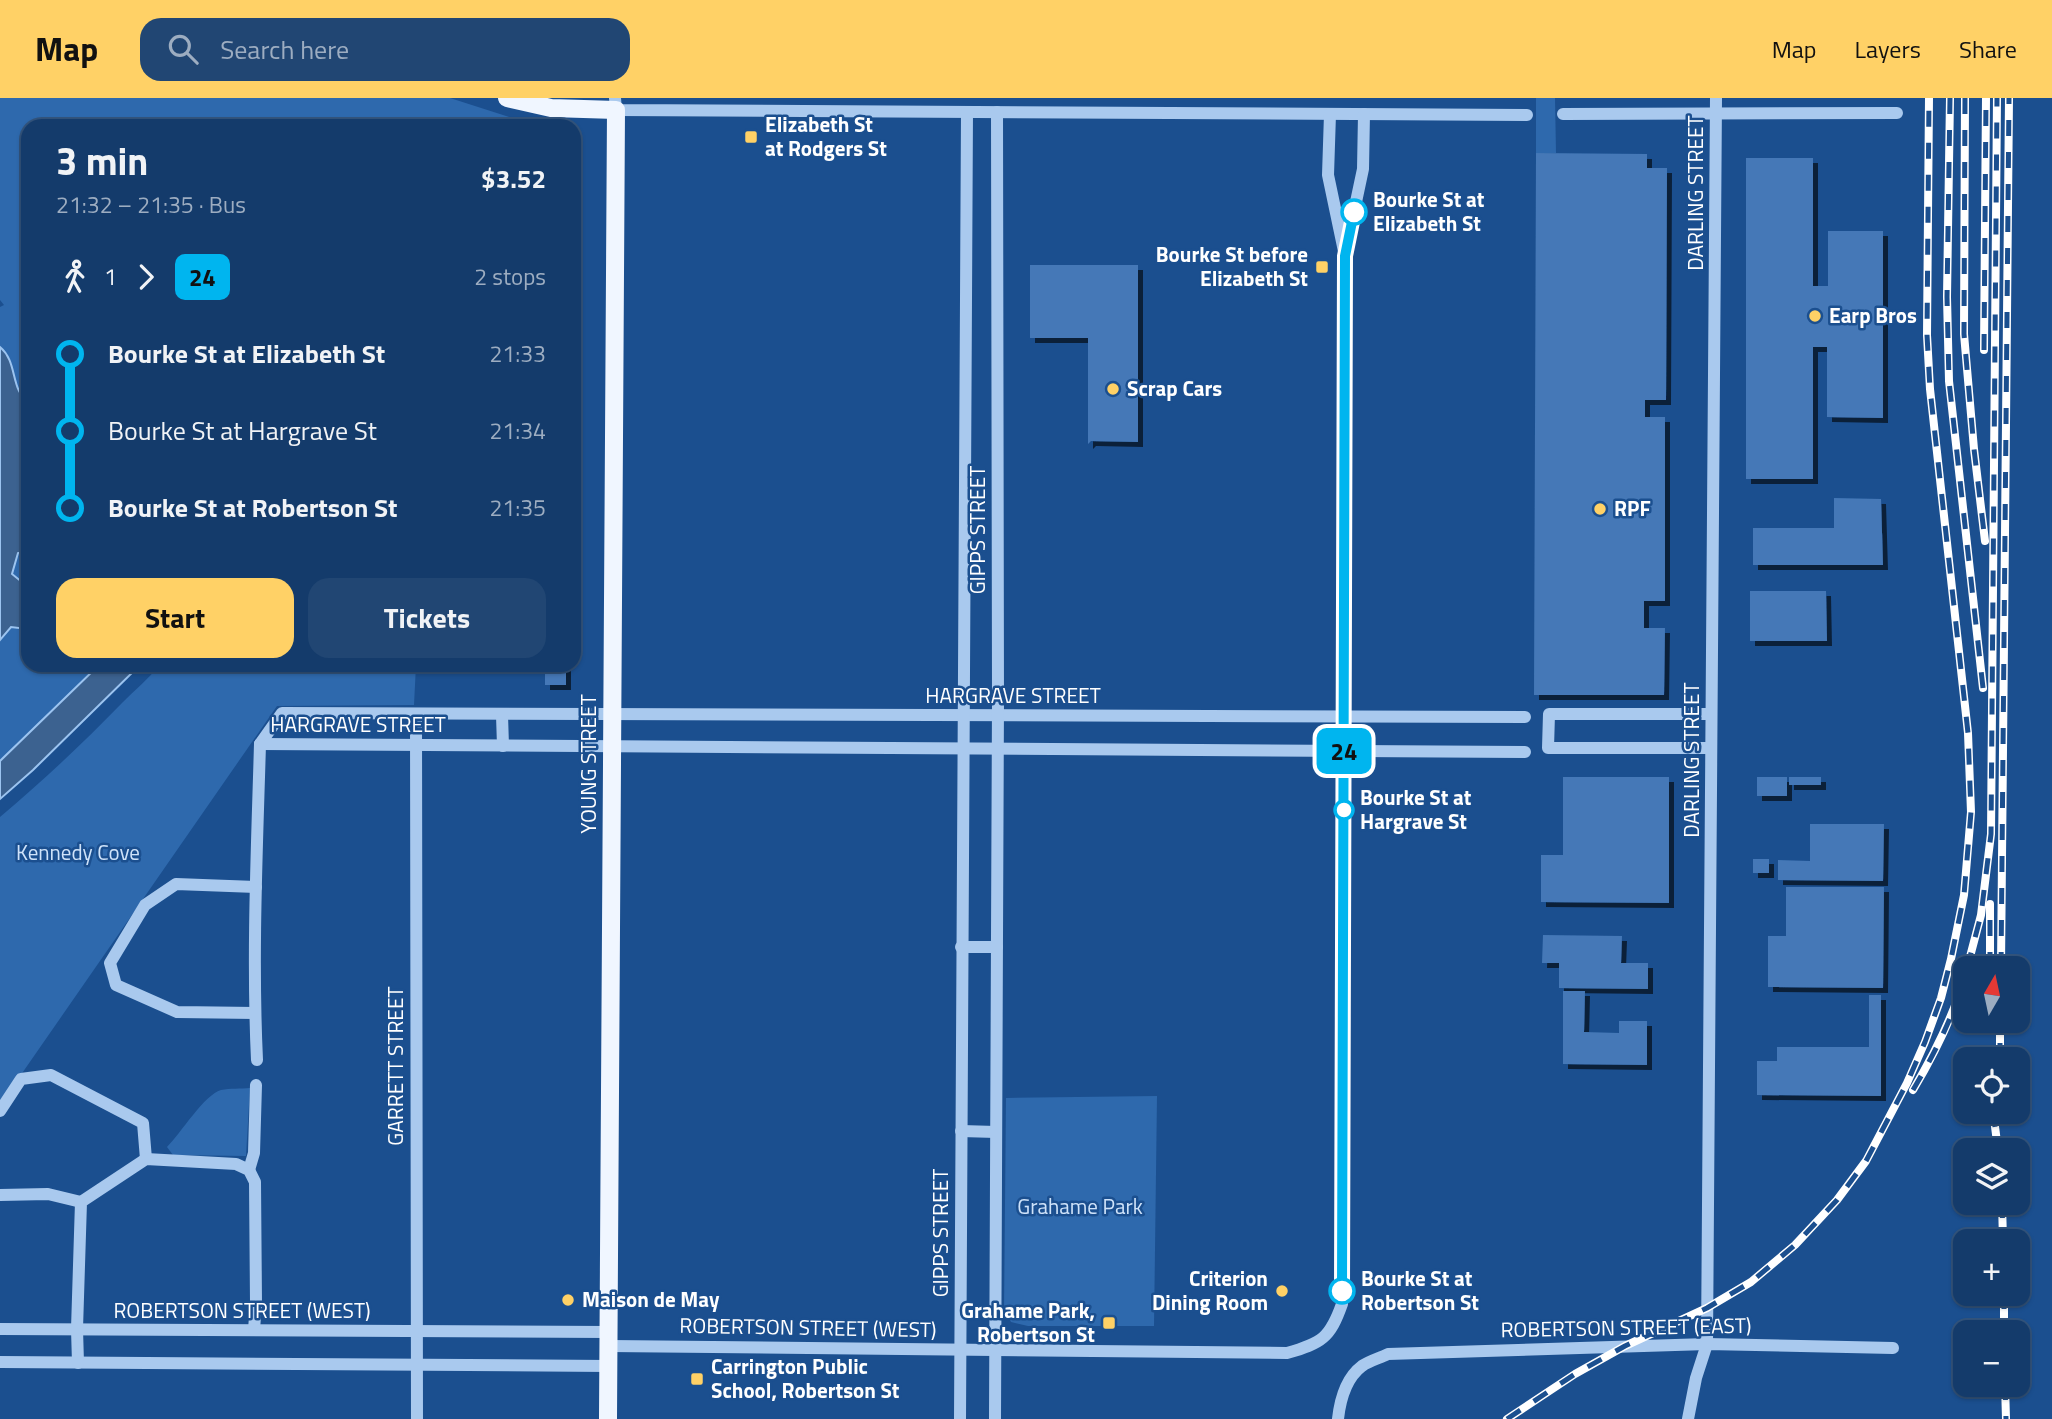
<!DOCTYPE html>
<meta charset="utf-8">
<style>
:root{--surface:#143b6b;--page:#214673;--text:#f1f3f6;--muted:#9dadc1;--line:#33557e;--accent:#ffd166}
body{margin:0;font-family:"Titillium Web",sans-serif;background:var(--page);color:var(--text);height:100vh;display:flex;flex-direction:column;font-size:26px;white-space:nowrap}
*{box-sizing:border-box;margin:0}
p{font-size:23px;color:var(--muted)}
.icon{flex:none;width:38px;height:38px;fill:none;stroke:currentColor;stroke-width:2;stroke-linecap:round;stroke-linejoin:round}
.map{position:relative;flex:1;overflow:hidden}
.sheet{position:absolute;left:21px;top:21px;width:560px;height:553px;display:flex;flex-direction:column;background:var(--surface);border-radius:21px;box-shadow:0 2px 5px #0004,0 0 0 2px var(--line)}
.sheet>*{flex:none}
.badge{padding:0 14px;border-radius:10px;font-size:24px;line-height:46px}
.needle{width:46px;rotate:9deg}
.controls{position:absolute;left:1953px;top:858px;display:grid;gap:14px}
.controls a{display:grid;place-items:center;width:77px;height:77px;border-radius:14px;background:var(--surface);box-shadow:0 2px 5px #0004,0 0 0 2px var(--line);font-size:35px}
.map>.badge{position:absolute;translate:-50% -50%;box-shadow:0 0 0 4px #fff}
.legs{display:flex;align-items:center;gap:10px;height:77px;padding:0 35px;font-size:23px}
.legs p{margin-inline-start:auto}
.summary{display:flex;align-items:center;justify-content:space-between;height:119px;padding:0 35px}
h1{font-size:38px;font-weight:700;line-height:52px}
.button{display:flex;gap:14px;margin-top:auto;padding:14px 35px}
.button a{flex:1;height:80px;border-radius:21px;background:var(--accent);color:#111;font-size:28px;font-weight:700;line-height:80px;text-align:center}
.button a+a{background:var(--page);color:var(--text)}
ul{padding:0 35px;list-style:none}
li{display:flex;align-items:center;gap:24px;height:77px;font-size:26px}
li i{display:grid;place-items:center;width:10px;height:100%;margin:0 9px;background:currentColor}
li i::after{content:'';width:18px;height:18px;margin:-9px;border:5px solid;border-radius:50%;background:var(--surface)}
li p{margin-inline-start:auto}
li:first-child i{background:linear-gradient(#0000 50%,currentColor 0)}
li:last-child i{background:linear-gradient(currentColor 50%,#0000 0)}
header{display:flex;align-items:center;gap:42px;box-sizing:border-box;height:98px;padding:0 35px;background:var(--accent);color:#111}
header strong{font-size:33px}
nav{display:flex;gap:38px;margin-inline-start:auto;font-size:24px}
.search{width:490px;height:63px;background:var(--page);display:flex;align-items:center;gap:18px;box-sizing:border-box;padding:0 24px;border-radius:21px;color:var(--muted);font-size:26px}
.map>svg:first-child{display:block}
</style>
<header>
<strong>Map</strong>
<div class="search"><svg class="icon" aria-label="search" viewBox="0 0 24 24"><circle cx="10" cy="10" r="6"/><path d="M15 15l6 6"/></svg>Search here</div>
<nav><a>Map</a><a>Layers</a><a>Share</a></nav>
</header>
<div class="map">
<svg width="2052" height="1321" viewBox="0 0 2052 1321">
<defs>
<filter id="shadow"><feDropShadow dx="5" dy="5" stdDeviation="0" flood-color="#0009"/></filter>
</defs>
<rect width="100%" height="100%" fill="#1b4f8f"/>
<g fill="#2e69ad">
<path d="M0,0h450l87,28h-509v276c-18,-13 -9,-39 -28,-55v-40l4,-2 -4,-5z"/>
<path d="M1536,0h19l1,55h-20z"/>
<path d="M28,453v36l-16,-13 6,-21z"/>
<path d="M11,529l15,2 2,-2v38h71l-99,96v-121z"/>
<path d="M160,567h256l-2,40 -137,1 -277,399v-288c43,-36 83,-74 122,-114 13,-13 26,-24 38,-38z"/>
<path d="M250,990l-4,68 -73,-1 -6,-8c14,-14 37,-52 54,-57 9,-2 20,-1 29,-2z"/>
<path d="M1157,998l-3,230h-126l-17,-4 -7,-12 2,-212z"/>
</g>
<g fill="#3c6290" stroke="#9cc4f0" stroke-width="2">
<path d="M0,249c18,15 10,42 28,55v149l-10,2 -6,21 16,13v40l-1,2 -16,-2 -11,13z"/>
<path d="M99,567h41l-107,105 -33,29v-38z"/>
</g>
<g fill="#4478b7" filter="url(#shadow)">
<path d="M1536,55l111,1v14h20l-1,232h-21v17h20v184h-21v27h21l-1,67h-130z"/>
<path d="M1746,60h67v128h15v-55h55v187l-56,-1v-70h-14v132h-67z"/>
<path d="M1030,167h108v177l-47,-1 -3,3v-106h-58z"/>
<path d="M1834,400l47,1 2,66h-130v-37h81z"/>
<path d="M1750,493h76l1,50h-77z"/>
<rect x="545" y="567" width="21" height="20"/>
<path d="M1563,679h106v126l-128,-1v-47h22z"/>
<rect x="1757" y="679" width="30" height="19"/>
<rect x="1789" y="679" width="32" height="8"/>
<path d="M1810,726h74l-1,57 -105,-1v-20l32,1z"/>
<rect x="1753" y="761" width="16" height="14"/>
<path d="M1786,789h98l-1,101 -115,-1v-51h18z"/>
<path d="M1543,837l79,1 -1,27h27v26l-89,-1v-25h-17z"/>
<path d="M1563,893h22l-1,41 35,1v-12h28v44l-84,-1z"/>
<path d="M1869,897h12v101l-124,-1v-34h20v-14h92z"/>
</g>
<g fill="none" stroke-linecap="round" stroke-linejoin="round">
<g stroke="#a9c9ee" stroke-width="12">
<path d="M615,0l1,12 911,5"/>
<path d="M1563,16l334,-1"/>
<path d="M1346,151l17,-80 1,-55"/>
<path d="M416,616l1,705"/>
<path d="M502,617l1,31"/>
<path d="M260,646l22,-31 1243,4"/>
<path d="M260,646l1265,8"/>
<path d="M1711,650h-163l1,-34h162"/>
<path d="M961,849h36"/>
<path d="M255,915l-78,-1 -61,-27 -6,-22 35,-58 31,-21 80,3"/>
<path d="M257,962c-5,-105 0,-211 3,-316"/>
<path d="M0,1013l21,-32 30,-4 92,48 3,36"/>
<path d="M961,1033l35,1"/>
<path d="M249,1072l5,-17 2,-68"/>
<path d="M0,1097l48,-1 33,8"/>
<path d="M0,1231l609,3"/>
<path d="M609,1248l678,7c35,-10 43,-15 55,-49l3,-1048 -17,-81 2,-61"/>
<path d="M0,1264l609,4"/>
<path d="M78,1265l-1,-34 4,-127 65,-43 90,5 13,6 6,12 1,121 -2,27"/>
<path d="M960,1321l7,-1307"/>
<path d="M995,1321l3,-720 -1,-587"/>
<path d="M1338,1321c2,-18 8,-41 24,-53 7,-5 18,-8 26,-12l319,-10 186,4"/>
<path d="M1688,1321l8,-41 11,-34 9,-1246"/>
</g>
<path stroke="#f0f6ff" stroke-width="18" d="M507,0l44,10 65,2 -8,1309"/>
<g stroke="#fff" stroke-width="8">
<g id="rail">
<path d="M1950,0l-3,199 2,84 34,307"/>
<path d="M1965,0l-1,236 10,115 11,92"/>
<path d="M1984,252l2,-252"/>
<path d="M1967,870l14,-53 10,-81 6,-736"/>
<path d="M1990,870v-64"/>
<path d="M2001,870l8,-870"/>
<path d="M2000,961v-39"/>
<path d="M1913,992c22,-37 40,-73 52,-114"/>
<path d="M1993,1013l5,39"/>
<path d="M2002,1104l1,39"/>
<path d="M2004,1195v39"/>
<path d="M2005,1286l1,35"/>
<path d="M1507,1321l68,-45 50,-28 82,-38 44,-26 44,-37 42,-45 29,-39 41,-78 18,-41 16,-44 10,-39 13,-64 7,-83 -3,-79 -38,-344 -3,-54 2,-237"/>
</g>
</g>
<use href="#rail" stroke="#1b4f8f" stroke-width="5" stroke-dasharray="16" stroke-linecap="butt"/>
</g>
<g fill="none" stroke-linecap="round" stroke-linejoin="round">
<g stroke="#fff" stroke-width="16">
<path id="line-1" d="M1342,1193l3,-1035 9,-44"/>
</g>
<use href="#line-1" stroke="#00b5ef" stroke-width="10"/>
</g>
<g fill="#ffd166" stroke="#1b4f8f" stroke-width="2.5">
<rect x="744" y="32" width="14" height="14" rx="3.5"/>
<rect x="1315" y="162" width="14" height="14" rx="3.5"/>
<circle cx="1815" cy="218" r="7"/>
<circle cx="1113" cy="291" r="7"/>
<circle cx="1600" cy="411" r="7"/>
<circle cx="1282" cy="1193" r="7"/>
<circle cx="568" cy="1202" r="7"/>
<rect x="1102" y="1218" width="14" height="14" rx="3.5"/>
<rect x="690" y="1274" width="14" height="14" rx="3.5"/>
</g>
<g fill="#fff" stroke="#00b5ef" stroke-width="3.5">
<circle cx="1354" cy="114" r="12"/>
<circle cx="1344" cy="712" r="9"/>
<circle cx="1342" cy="1193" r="12"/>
</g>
<g text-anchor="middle" stroke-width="5" stroke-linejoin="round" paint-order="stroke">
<g font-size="21" font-weight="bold" fill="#fff" stroke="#1b4f8f" text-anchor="start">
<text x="765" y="34">Elizabeth St<tspan x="765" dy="24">at Rodgers St</tspan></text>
<text x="1308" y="164" text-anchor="end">Bourke St before<tspan x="1308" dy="24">Elizabeth St</tspan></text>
<text x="1829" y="225">Earp Bros</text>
<text x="1127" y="298">Scrap Cars</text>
<text x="1614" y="418">RPF</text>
<text x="1268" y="1188" text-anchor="end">Criterion<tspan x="1268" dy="24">Dining Room</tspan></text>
<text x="582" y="1209">Maison de May</text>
<text x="1095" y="1220" text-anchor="end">Grahame Park,<tspan x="1095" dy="24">Robertson St</tspan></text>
<text x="711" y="1276">Carrington Public<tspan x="711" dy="24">School, Robertson St</tspan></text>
</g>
<g font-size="21" fill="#fff" stroke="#1b4f8f">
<text transform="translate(1696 95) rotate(-90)" y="7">DARLING STREET</text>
<text transform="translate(978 432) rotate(-90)" y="7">GIPPS STREET</text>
<text x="1013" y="605">HARGRAVE STREET</text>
<text x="358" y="634">HARGRAVE STREET</text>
<text transform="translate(1692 662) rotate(-90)" y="7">DARLING STREET</text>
<text transform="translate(589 666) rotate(-90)" y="7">YOUNG STREET</text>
<text transform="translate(396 968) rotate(-90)" y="7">GARRETT STREET</text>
<text transform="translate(941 1135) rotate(-90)" y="7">GIPPS STREET</text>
<text x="242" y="1220">ROBERTSON STREET (WEST)</text>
<text transform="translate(808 1230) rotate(1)" y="7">ROBERTSON STREET (WEST)</text>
<text transform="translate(1626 1230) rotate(-1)" y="7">ROBERTSON STREET (EAST)</text>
</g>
<g font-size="21" font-weight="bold" fill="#fff" stroke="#1b4f8f" text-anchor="start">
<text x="1373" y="109">Bourke St at<tspan x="1373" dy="24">Elizabeth St</tspan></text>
<text x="1360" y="707">Bourke St at<tspan x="1360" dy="24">Hargrave St</tspan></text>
<text x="1361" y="1188">Bourke St at<tspan x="1361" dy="24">Robertson St</tspan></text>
</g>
<g font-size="21" fill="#cfe3fa" stroke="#1b4f8f">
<text x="78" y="762">Kennedy Cove</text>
<text x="1080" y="1116">Grahame Park</text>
</g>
</g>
</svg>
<div class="controls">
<a><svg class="needle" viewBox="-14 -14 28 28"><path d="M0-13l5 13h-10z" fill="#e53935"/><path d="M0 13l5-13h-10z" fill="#9dadc1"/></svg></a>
<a><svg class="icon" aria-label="locate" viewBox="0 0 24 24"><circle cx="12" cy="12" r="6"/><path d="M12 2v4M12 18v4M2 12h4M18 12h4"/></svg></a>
<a><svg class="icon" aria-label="layers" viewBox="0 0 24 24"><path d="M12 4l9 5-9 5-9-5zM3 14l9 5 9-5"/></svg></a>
<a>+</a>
<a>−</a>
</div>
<b class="badge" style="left:1344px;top:653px;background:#00b5ef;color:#111">24</b>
<section class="sheet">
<div class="summary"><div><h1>3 min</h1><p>21:32 – 21:35 · Bus</p></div><b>$3.52</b></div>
<div class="legs"><svg class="icon" aria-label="walk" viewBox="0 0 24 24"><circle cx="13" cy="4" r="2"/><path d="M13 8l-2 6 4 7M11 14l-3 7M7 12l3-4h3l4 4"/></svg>1<svg class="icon" aria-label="forward" viewBox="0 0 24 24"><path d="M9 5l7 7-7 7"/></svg><b class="badge" style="background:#00b5ef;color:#111">24</b><p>2 stops</p></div>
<ul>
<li><i style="color:#00b5ef"></i><b>Bourke St at Elizabeth St</b><p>21:33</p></li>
<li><i style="color:#00b5ef"></i><span>Bourke St at Hargrave St</span><p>21:34</p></li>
<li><i style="color:#00b5ef"></i><b>Bourke St at Robertson St</b><p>21:35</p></li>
</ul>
<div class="button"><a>Start</a><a>Tickets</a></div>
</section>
</div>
